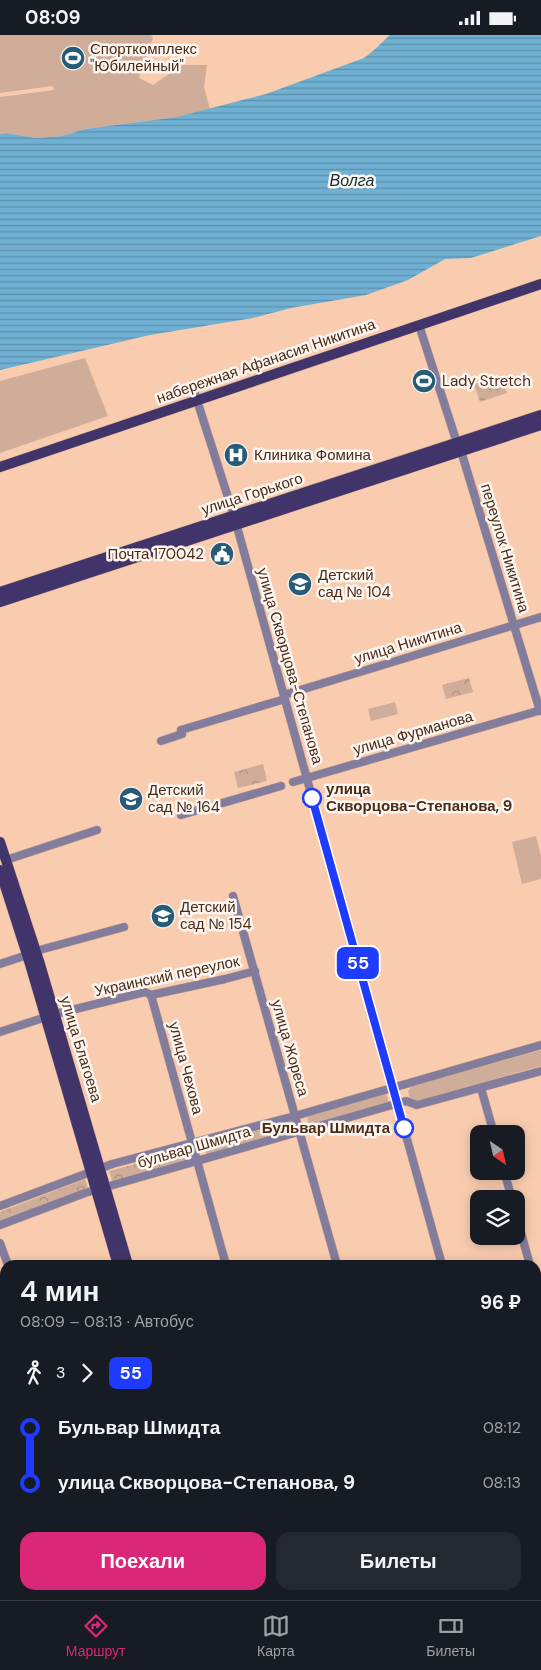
<!DOCTYPE html>
<html lang="ru">
<meta charset="utf-8">
<style>
:root{--surface:#171b24;--page:#242831;--text:#f1f3f6;--muted:#9ea1a6;--line:#363941;--accent:#db2777}
body{margin:0;font-family:"DM Sans",sans-serif;background:var(--page);color:var(--text);height:100vh;display:flex;flex-direction:column;font-size:19px;white-space:nowrap}
*{box-sizing:border-box;margin:0}
p{font-size:16px;color:var(--muted)}
.icon{flex:none;width:28px;height:28px;fill:none;stroke:currentColor;stroke-width:2;stroke-linecap:round;stroke-linejoin:round}
.map{position:relative;flex:1;overflow:hidden}
.drawer{position:absolute;left:0px;top:1225px;width:541px;height:340px;display:flex;flex-direction:column;background:var(--surface);border-radius:15px 15px 0 0;box-shadow:0 2px 12px #0003}
.drawer>*{flex:none}
.badge{padding:0 10px;border-radius:8px;font-size:18px;line-height:32px}
.needle{width:32px;rotate:146deg}
.buttons{position:absolute;left:470px;top:1090px;display:grid;gap:10px}
.buttons a{display:grid;place-items:center;width:55px;height:55px;border-radius:10px;background:var(--surface);box-shadow:0 2px 12px #0003;font-size:25px}
.map>.badge{position:absolute;translate:-50% -50%;box-shadow:0 0 0 2px #fff}
.legs{display:flex;align-items:center;gap:8px;height:55px;padding:0 20px;font-size:16px}
.legs p{margin-inline-start:auto}
.overview{display:flex;align-items:center;justify-content:space-between;height:85px;padding:0 20px}
h1{font-size:28px;font-weight:600;line-height:38px}
.cta{display:flex;gap:10px;margin-top:auto;padding:10px 20px}
.cta a{flex:1;height:58px;border-radius:15px;background:var(--accent);color:#fff;font-size:20px;font-weight:600;line-height:58px;text-align:center}
.cta a+a{background:var(--page);color:var(--text)}
ul{padding:0 20px;list-style:none}
li{display:flex;align-items:center;gap:18px;height:55px;font-size:19px}
li i{display:grid;place-items:center;width:8px;height:100%;margin:0 6px;background:currentColor}
li i::after{content:'';width:12px;height:12px;margin:-6px;border:4px solid;border-radius:50%;background:var(--surface)}
li p{margin-inline-start:auto}
li:first-child i{background:linear-gradient(#0000 50%,currentColor 0)}
li:last-child i{background:linear-gradient(currentColor 50%,#0000 0)}
.status{display:flex;justify-content:space-between;align-items:center;height:35px;padding:0 25px;background:var(--surface);direction:ltr}
.status svg{height:14px;fill:currentColor}
.dock{display:flex;justify-content:space-around;align-items:center;height:70px;border-top:1px solid var(--line);background:var(--surface);font-size:14px;color:var(--muted)}
.dock a{display:grid;justify-items:center;gap:2px}
.dock .current{color:var(--accent)}
.map>svg:first-child{display:block}
</style>
<div class="status"><b>08:09</b><svg viewBox="0 0 49 12"><path d="M0 12V9h3v3zM5 12V6h3v6zM10 12V3h3v9zM15 12V0h3v12zM26 1h20v11H26zM47 4h2v5h-2z"/></svg></div>
<div class="map">
<svg width="541" height="1565" viewBox="0 0 541 1565">
<defs>
<pattern id="forest-crowns" width="20" height="18" patternUnits="userSpaceOnUse" patternTransform="scale(1.25)"><rect width="20" height="18" fill="#d0ad98"/><path d="M2 6a3 3 0 1 1 6 0M12 15a3 3 0 1 1 6 0" fill="none" stroke="#ab8d7b"/></pattern>
<pattern id="water-rules" width="6" height="5" patternUnits="userSpaceOnUse" patternTransform="scale(1.25)"><rect width="6" height="5" fill="#6fb0d3"/><path d="M0 2.5h6" fill="none" stroke="#5d8faa"/></pattern>
</defs>
<rect width="100%" height="100%" fill="#faccaf"/>
<g fill="#d0ad98">
<path d="M0,0h151l2,3 -14,40 14,7 29,-20h25l-3,22 6,22 -33,8 -92,12 -23,7 -26,2 -30,-5 -6,1v-37l54,-7 -1,-4 -53,7z"/>
<path d="M85,323l23,58 -108,37v-72z"/>
<path d="M395,667l3,12 -27,7 -3,-12z"/>
<path d="M536,801l5,20v23l-19,5 -10,-42z"/>
<path d="M541,1015v16l-124,35 -7,-3 -2,-7 4,-5z"/>
<path d="M386,1059l3,9 -80,22 -2,-9z"/>
<path d="M295,1085l2,9 -91,25 -2,-8z"/>
</g>
<g fill="url(#forest-crowns)">
<path d="M501,340l6,18 -27,9 -6,-18z"/>
<path d="M469,643l4,14 -27,7 -4,-14z"/>
<path d="M263,729l4,17 -29,7 -4,-16z"/>
<path d="M188,1115l3,9 -79,22 -3,-10z"/>
<path d="M85,1144l3,9 -88,34v-10z"/>
</g>
<path fill="url(#water-rules)" d="M390,0h151v201l-70,22 -26,1 -37,21 -42,15 -75,13 -38,10 -103,17 -150,35v-236l6,-1 30,5 26,-2 23,-7 92,-12 89,-23 98,-36c9,-6 18,-16 26,-23z"/>
<g fill="none" stroke-linecap="round" stroke-linejoin="round">
<g stroke="#d3a98e" stroke-width="9">
<g id="minor">
<path d="M419,290l38,118"/>
<path d="M195,359l39,122 208,749"/>
<path d="M461,416l79,260"/>
<path d="M284,660l257,-78"/>
<path d="M161,706l21,-7 -1,-4 104,-31"/>
<path d="M293,747l248,-72"/>
<path d="M181,780l100,-29"/>
<path d="M6,825l91,-30"/>
<path d="M233,861l104,369"/>
<path d="M36,916l88,-24"/>
<path d="M0,929l27,-9"/>
<path d="M151,960l75,270"/>
<path d="M55,979l90,-22 6,3 74,-16 30,-8"/>
<path d="M0,997l46,-15"/>
<path d="M481,1053l13,46"/>
<path d="M504,1136l8,28"/>
<path d="M0,1171l112,-42 183,-48 246,-71"/>
<path d="M516,1180l14,50"/>
<path d="M0,1190l85,-32 321,-92 11,4 124,-34"/>
<path d="M0,1208l8,22"/>
<path d="M536,1251l5,17"/>
<path d="M536,1356l5,-2"/>
<path d="M536,1422l5,-1"/>
<path d="M0,1431l5,-2"/>
<path d="M0,1472l5,14"/>
<path d="M33,1560l2,5"/>
<path d="M132,1560l2,5"/>
<path d="M318,1560l2,5"/>
<path d="M430,1560l1,5"/>
<path d="M535,1560l2,5"/>
</g>
</g>
<g stroke="#d3a98e" stroke-width="11">
<g id="major">
<path d="M0,432l541,-183"/>
<path d="M0,557l541,-177"/>
<path d="M0,567l541,-177"/>
<path d="M0,807l39,119 89,304"/>
<path d="M0,835l30,94 88,301"/>
<path d="M536,1515l5,-1"/>
<path d="M210,1560l1,5"/>
<path d="M220,1560l2,5"/>
<path d="M360,1565l17,-5"/>
</g>
</g>
<use href="#minor" stroke="#837d9d" stroke-width="8"/>
<use href="#major" stroke="#41346a" stroke-width="10"/>
</g>
<g fill="none" stroke-linecap="round" stroke-linejoin="round">
<g stroke="#fff" stroke-width="11">
<path id="line-1" d="M312,763l92,330"/>
</g>
<use href="#line-1" stroke="#1f3bff" stroke-width="8"/>
</g>
<defs>
<g id="stadium-disc" transform="scale(1.25)"><circle r="9.5" fill="#265c77" stroke="#fef6f1"/><path d="M0-5a6.5 5 0 1 0 0 10a6.5 5 0 1 0 0-10ZM-3.5-1.8h7v3.6h-7Z" fill="#fff"/></g>
<g id="hospital-disc" transform="scale(1.25)"><circle r="9.5" fill="#265c77" stroke="#fef6f1"/><path d="M-5-5h3v3.5h4V-5h3V5h-3V1.5h-4V5h-3Z" fill="#fff"/></g>
<g id="civic-disc" transform="scale(1.25)"><circle r="9.5" fill="#265c77" stroke="#fef6f1"/><path d="M-.6-6.5H3V-4.5H.6V-3L4-1V1h2V6H-6V1h2V-1L-.6-3ZM-1.2 2.5V6h2.4V2.5Z" fill="#fff"/></g>
<g id="school-disc" transform="scale(1.25)"><circle r="9.5" fill="#265c77" stroke="#fef6f1"/><path d="M0-5L7-2L0 1L-7-2ZM-4 1L0 2.5L4 1V4Q0 6-4 4Z" fill="#fff"/></g>
</defs>
<g fill-rule="evenodd">
<use href="#stadium-disc" x="73" y="23"/>
<use href="#stadium-disc" x="424" y="346"/>
<use href="#hospital-disc" x="236" y="420"/>
<use href="#civic-disc" x="222" y="519"/>
<use href="#school-disc" x="300" y="549"/>
<use href="#school-disc" x="131" y="764"/>
<use href="#school-disc" x="163" y="881"/>
</g>
<g fill="#fff" stroke="#1f3bff" stroke-width="2.5">
<circle cx="312" cy="763" r="9"/>
<circle cx="404" cy="1093" r="9"/>
</g>
<g text-anchor="middle" stroke-width="5" stroke-linejoin="round" paint-order="stroke">
<g font-size="15" fill="#492b18" stroke="#fef6f1" text-anchor="start">
<text x="90" y="19">Спорткомплекс<tspan x="90" dy="17">"Юбилейный"</tspan></text>
<text x="442" y="351">Lady Stretch</text>
<text x="254" y="425">Клиника Фомина</text>
<text x="204" y="524" text-anchor="end">Почта 170042</text>
<text x="318" y="545">Детский<tspan x="318" dy="17">сад № 104</tspan></text>
<text x="148" y="760">Детский<tspan x="148" dy="17">сад № 164</tspan></text>
<text x="180" y="877">Детский<tspan x="180" dy="17">сад № 154</tspan></text>
</g>
<g font-size="15" fill="#492b18" stroke="#fef6f1">
<text transform="translate(266 326) rotate(-19)" y="5">набережная Афанасия Никитина</text>
<text transform="translate(252 459) rotate(-18)" y="5">улица Горького</text>
<text transform="translate(505 513) rotate(73)" y="5">переулок Никитина</text>
<text transform="translate(408 608) rotate(-17)" y="5">улица Никитина</text>
<text transform="translate(290 631) rotate(74)" y="5">улица Скворцова-Степанова</text>
<text transform="translate(413 698) rotate(-16)" y="5">улица Фурманова</text>
<text transform="translate(167 941) rotate(-12)" y="5">Украинский переулок</text>
<text transform="translate(290 1013) rotate(74)" y="5">улица Жореса</text>
<text transform="translate(81 1014) rotate(73)" y="5">улица Благоева</text>
<text transform="translate(186 1033) rotate(75)" y="5">улица Чехова</text>
<text transform="translate(194 1112) rotate(-16)" y="5">бульвар Шмидта</text>
</g>
<g font-size="15" font-weight="bold" fill="#492b18" stroke="#fef6f1" text-anchor="start">
<text x="326" y="759">улица<tspan x="326" dy="17">Скворцова-Степанова, 9</tspan></text>
<text x="390" y="1098" text-anchor="end">Бульвар Шмидта</text>
</g>
<g font-size="16" font-style="italic" fill="#0f2d3c" stroke="#fef6f1">
<text x="352" y="151">Волга</text>
</g>
</g>
</svg>
<div class="buttons">
<a><svg class="needle" viewBox="-14 -14 28 28"><path d="M0-13l5 13h-10z" fill="#e53935"/><path d="M0 13l5-13h-10z" fill="#9ea1a6"/></svg></a>
<a><svg class="icon" aria-label="layers" viewBox="0 0 24 24"><path d="M12 4l9 5-9 5-9-5zM3 14l9 5 9-5"/></svg></a>
</div>
<b class="badge" style="left:358px;top:928px;background:#1f3bff;color:#fff">55</b>
<section class="drawer">
<div class="overview"><div><h1>4 мин</h1><p>08:09 – 08:13 · Автобус</p></div><b>96 ₽</b></div>
<div class="legs"><svg class="icon" aria-label="walk" viewBox="0 0 24 24"><circle cx="13" cy="4" r="2"/><path d="M13 8l-2 6 4 7M11 14l-3 7M7 12l3-4h3l4 4"/></svg>3<svg class="icon" aria-label="forward" viewBox="0 0 24 24"><path d="M9 5l7 7-7 7"/></svg><b class="badge" style="background:#1f3bff;color:#fff">55</b></div>
<ul>
<li><i style="color:#1f3bff"></i><b>Бульвар Шмидта</b><p>08:12</p></li>
<li><i style="color:#1f3bff"></i><b>улица Скворцова-Степанова, 9</b><p>08:13</p></li>
</ul>
<div class="cta"><a>Поехали</a><a>Билеты</a></div>
</section>
</div>
<nav class="dock">
<a class="current"><svg class="icon" aria-label="directions" viewBox="0 0 24 24"><path d="M12 3l9 9-9 9-9-9zM9 14v-3h6M13 9l2 2-2 2"/></svg>Маршрут</a>
<a><svg class="icon" aria-label="map" viewBox="0 0 24 24"><path d="M3 6l6-2 6 2 6-2v14l-6 2-6-2-6 2zM9 4v14M15 6v14"/></svg>Карта</a>
<a><svg class="icon" aria-label="tickets" viewBox="0 0 24 24"><path d="M3 7h18v10H3zM15 7v10"/></svg>Билеты</a>
</nav>
